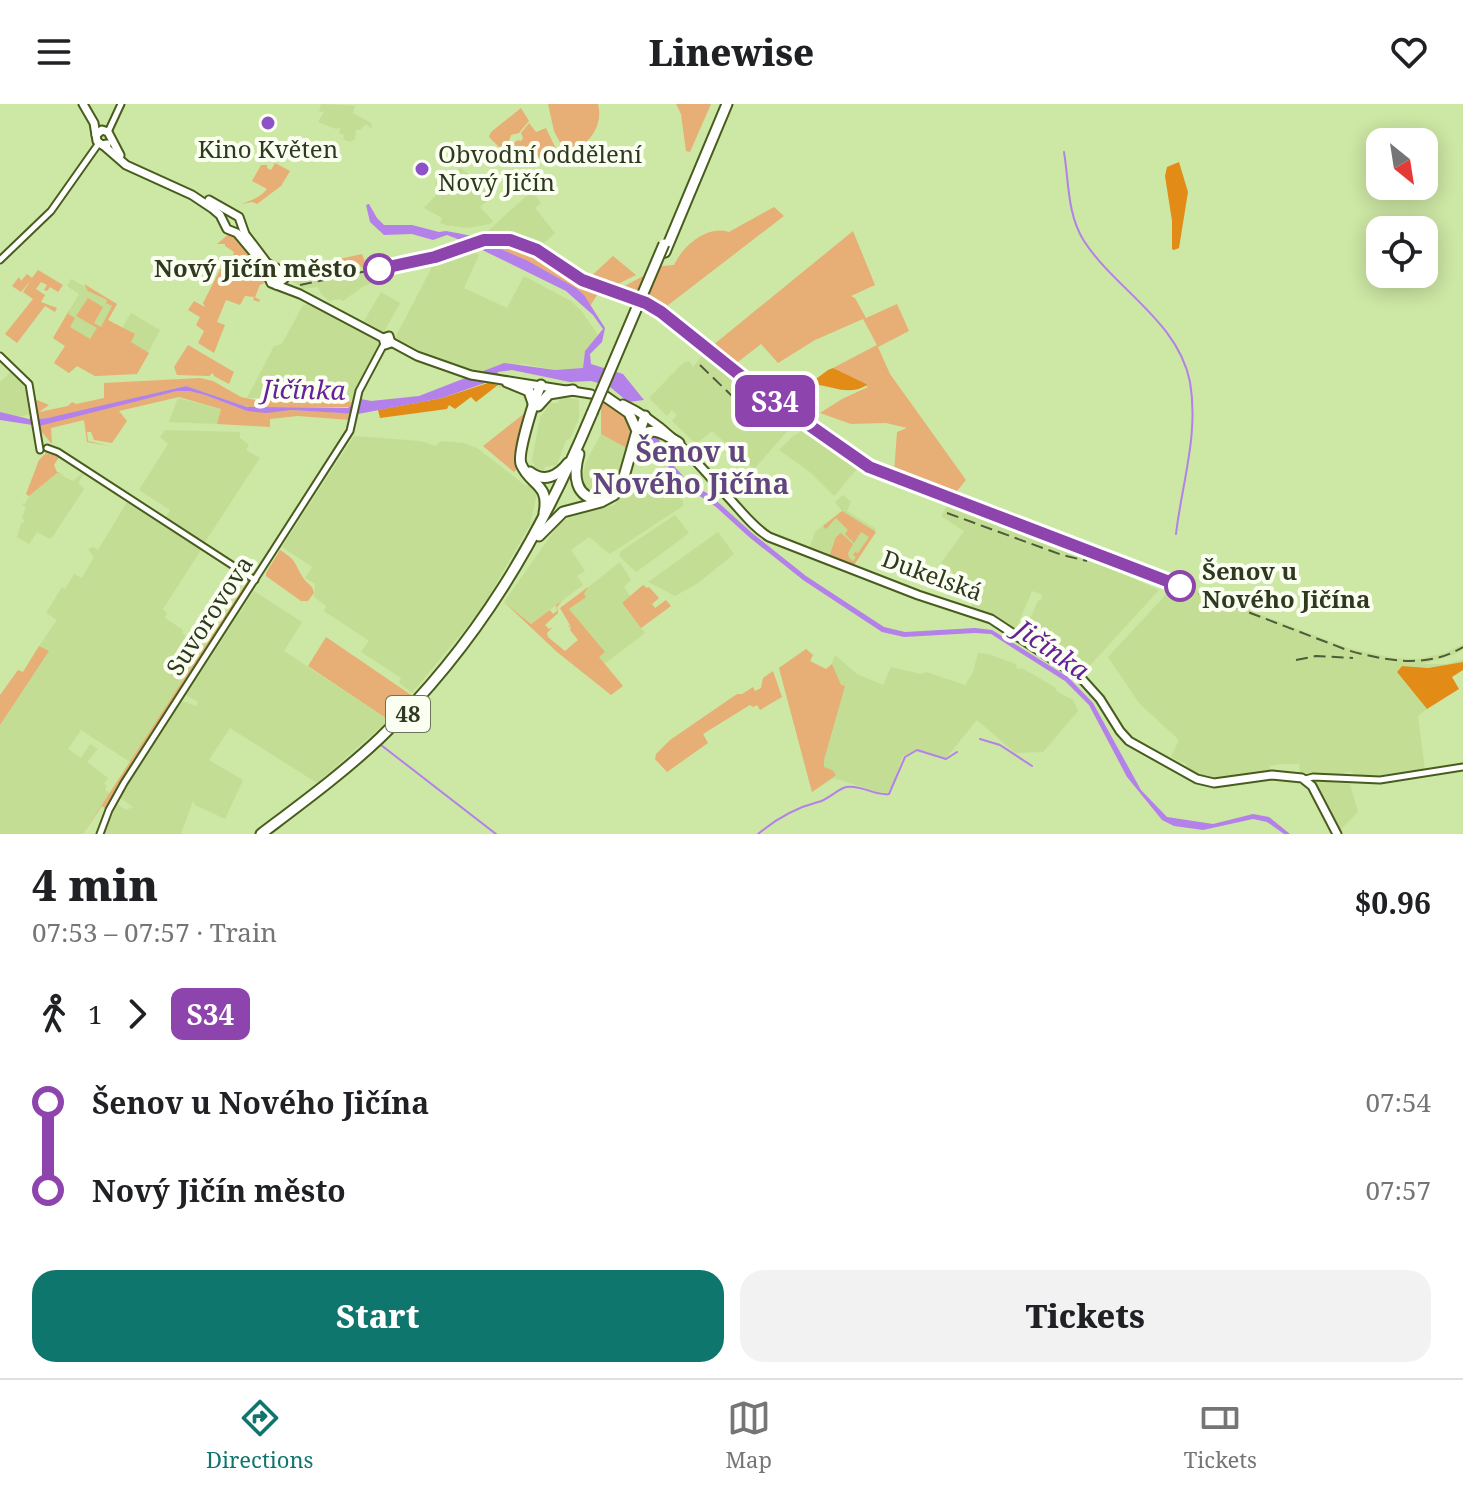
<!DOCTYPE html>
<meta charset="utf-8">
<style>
:root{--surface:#fff;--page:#f2f2f2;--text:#202124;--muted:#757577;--line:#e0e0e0;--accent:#0f766e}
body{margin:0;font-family:"Noto Serif",serif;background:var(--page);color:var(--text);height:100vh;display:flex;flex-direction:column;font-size:30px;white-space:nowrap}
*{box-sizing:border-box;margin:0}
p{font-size:26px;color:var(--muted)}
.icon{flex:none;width:44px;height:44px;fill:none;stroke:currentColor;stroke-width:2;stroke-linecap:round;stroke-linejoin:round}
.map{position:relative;height:730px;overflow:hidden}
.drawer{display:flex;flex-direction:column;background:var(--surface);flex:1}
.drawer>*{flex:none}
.badge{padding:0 16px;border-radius:12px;font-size:28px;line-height:52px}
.needle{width:52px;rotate:150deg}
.tools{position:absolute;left:1366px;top:24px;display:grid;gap:16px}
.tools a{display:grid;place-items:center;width:72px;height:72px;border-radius:16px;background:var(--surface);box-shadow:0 4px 20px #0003;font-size:40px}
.map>.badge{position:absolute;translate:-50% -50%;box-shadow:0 0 0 4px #fff}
.legs{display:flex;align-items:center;gap:12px;height:88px;padding:0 32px;font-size:26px}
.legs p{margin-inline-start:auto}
.summary{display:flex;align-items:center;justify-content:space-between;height:136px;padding:0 32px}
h1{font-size:44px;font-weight:800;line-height:60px}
.action{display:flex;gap:16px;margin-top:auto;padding:16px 32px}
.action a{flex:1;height:92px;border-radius:24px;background:var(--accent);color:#fff;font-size:32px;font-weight:800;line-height:92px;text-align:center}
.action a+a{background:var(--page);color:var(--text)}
ul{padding:0 32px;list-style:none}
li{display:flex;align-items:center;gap:28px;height:88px;font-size:30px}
li i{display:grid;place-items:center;width:12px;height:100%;margin:0 10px;background:currentColor}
li i::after{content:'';width:20px;height:20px;margin:-10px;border:6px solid;border-radius:50%;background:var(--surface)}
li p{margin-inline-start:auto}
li:first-child i{background:linear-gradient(#0000 50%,currentColor 0)}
li:last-child i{background:linear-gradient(currentColor 50%,#0000 0)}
header{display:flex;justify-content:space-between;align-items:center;height:104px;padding:0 32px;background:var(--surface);font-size:36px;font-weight:800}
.tab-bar{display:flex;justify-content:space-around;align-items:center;height:112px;border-top:2px solid var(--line);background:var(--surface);font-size:22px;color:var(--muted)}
.tab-bar a{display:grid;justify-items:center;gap:4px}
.tab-bar .selected{color:var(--accent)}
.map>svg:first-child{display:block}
</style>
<header><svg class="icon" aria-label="menu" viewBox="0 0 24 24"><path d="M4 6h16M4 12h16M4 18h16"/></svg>Linewise<svg class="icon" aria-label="heart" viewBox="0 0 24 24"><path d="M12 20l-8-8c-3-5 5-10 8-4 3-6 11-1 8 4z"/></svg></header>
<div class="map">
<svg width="1463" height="730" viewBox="0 0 1463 730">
<rect width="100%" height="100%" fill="#cde7a4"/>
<g fill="#c3de94">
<path d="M321,0l34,2 -2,7 18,10 1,6 -6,-5 -6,6h-4l-1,9 -5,3 -7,-3 1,-4 -5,-2 1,-6 -4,2 -18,-7 6,-10h-5z"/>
<path d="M460,63l30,26v5l-10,9 13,14 -3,3 -23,4 -21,-3 -6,-2 2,-5 -18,-10 23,-25 -7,5 -5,-5 10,-8 4,5z"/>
<path d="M532,87l9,12 -6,5 20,25 -15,14 -22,-10 -31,-5z"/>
<path d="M504,133l26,7 53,34 64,23 15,8 96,77 112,79 478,183 46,10 24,1 27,-6 18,-9v6l-10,5 -31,9h25l16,-5v3l-35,6 -26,-2 -5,6 30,37 -9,7 7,54 -64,7 -10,-5 -10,2 -41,-1 -1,-9h-19l-10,2v6l-57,8 -27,-11v-5l-15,-7 8,-17 -40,-37 -31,-46 64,-69 -46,-16v3l33,15 -75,82 -60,-40 14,-31 4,-2 -1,-5 -9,-3 -16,38 -46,-21 10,-17 -30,-11 3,-8 -12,-9 23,-32 -23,-15 8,-13 -91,-35 -24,28 -24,-24 -31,-22 14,-14 12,-7 5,2 -2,-4 -10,-8 -44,50 -42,-38 -16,13 -24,-23 5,-6 -5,-5 -5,6 -18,-18 34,-35 6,-2 4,6 12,-15 22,20h5l-79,-62 -72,-28 -45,-30 -40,-10 -29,7 12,6 -15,33 43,20 17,-32 47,25 10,9 17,25 -13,16 -2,17 -3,1 -25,1 -32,-6 -46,8 -38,-12 -44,-22 35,-67 2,-10 -68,25 -21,15 -4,-2 -10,2 -8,-7 -3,-7 -15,2 -14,-10v-2l45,-3 97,-18 50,-17z"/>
<path d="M71,175l46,25 -9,16 11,7 3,1 9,-15 29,17 -23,44 -42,2 -18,-10 -8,7 -15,-10 11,-17 -12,-8 26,-44 -12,-8z"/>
<path d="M381,188l19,11 -16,29 -20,-11z"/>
<path d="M309,200l70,38v5l-27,55 -43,-4h-62l27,-52 8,-2 21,-39z"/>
<path d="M12,267l15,16 4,27 -14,3 -17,-5v-30z"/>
<path d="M565,293l14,3v18l-9,21 -4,1 -9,25 -12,2 -1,3 -8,-1 -4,-9 8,-43 11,-14h7l2,-5z"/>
<path d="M178,294l43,11 -4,15 -48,-2z"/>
<path d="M165,326l75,2v6l9,7 -3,5 14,8 -55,84 -39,-25 4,-7 -31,-20 29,-46 -8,-7z"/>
<path d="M601,330l25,13 -1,13 -8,21 -6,9 -8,4 -10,-1 -8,-7 -2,-10 2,-12z"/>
<path d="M354,332l66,5 16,5 5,-5 23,2 13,5 49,38 3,-2 8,10 -7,31 -49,85 -69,83 -13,-10 2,-5 -40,-26 8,-11 -45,-30 2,-5 -12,-9 1,-13 -10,-6 7,-11 -30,-20z"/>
<path d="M57,369l16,8 9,-8 2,1 -6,9 6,6 -31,47 -3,3 -13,-7 -8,12 -12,-7 4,-14 4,-1 -3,-4 4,-11 -4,-2 1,-2 2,1 7,-13 2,1z"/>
<path d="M630,377l7,9 14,-5 5,7 4,-2 6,9 9,-6 8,8v5l-73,48 -21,-17 -18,13 14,21 -8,5 6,9 -52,39 -27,-22 55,-78 12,-7 43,-12 13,-14z"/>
<path d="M843,391l8,7 -4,9 29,18 -22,36 -45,-15 6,-18 27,-21 -7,-9z"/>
<path d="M127,398l74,48 -38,59 4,4 -2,5 18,12 -1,3 9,6 2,-2 14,7 -77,118 -49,-32 -13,19 13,9 9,-14 8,5 -11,13 21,16 -4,6 3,2 -2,4 5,3 -27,41h-83v-109l48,-73 -9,-6 18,-26 -11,-7 16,-26 3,2 9,-15 8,4 12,-21 -6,-8 5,-2 5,3z"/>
<path d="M675,411l14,18 -35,26 -18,13 -17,-16 2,-5z"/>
<path d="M718,428l16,22 -36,29 -23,13 -27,-14z"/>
<path d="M620,458l11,18 -7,7 7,10 -9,7 23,29 -41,31 -42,-56z"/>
<path d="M254,487l48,31 -18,29 105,69 -72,63 -87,-55 -21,32 34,20 -18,39 -30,-14 -2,-4 -12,33h-76l12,-30 9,6 7,-3 -13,-9 62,-97 14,5 2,-4 -12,-7z"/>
<path d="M806,545l7,6 -3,6 16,8 4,-1 5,-13 22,19 26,11 8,-18 30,7 5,-2 39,13 8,-13 5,-19 10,1 28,10 1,5 5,-1 34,20v3l17,9 5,11 -35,41 -28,1 -38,-33 -31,38 -29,-9 -15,8 -10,31 -6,5 -9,-1 -43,-14 -22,14 -33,-124z"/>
<path d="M1315,676l35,4 8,28 -19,19 -26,-47z"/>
</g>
<g fill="#e7ae76">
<path d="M548,0h50c6,23 -11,43 -32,50l-12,-23z"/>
<path d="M676,0h35l-21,48 -4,-1 -5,-37z"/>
<path d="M521,4l8,13 -10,12 -8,2 -2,6 3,3 6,-4 3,1 2,-3 -2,-5 8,-10 7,9 10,-4 12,25 -13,9 -11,-9 -10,5 -13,-8 -7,2 -15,-15 2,-5z"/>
<path d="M275,59l15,8 -9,15 -24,18 -5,-2 -11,2c10,-3 20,-7 26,-15l-15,-8 9,-16h6v3l4,2z"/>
<path d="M774,103l10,9 -121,93 -46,-19 45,-24 12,-1c9,-19 33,-40 55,-33z"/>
<path d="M853,127l22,54 -24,11 4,2 11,20 31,-14 12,27 -31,16 12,27 76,106 -13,16 -59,-24 3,-40 10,-4 -21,-5 -35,1 -31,-11 22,-14 26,-12 -35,-19 44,-23 -14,-26 -48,21 -37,23 -17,-19 -27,21 -22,-19z"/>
<path d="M230,129l9,4 34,49 -9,-3 -4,2 -5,12 5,3 -1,2 -6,-2 1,-3 -9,-1 -5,9 -14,-5 -9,22 8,3 -11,28 -16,-10 6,-12 -8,-6 4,-8 -12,-7 6,-9 11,6 -2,-4 22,-43 6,2 3,-10 -9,-6v-2h-8z"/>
<path d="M508,138l29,10 36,26 42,20 -18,-3 -7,11c-15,-25 -76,-51 -103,-63z"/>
<path d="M362,150l5,13 -5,1 -3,-4 -25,5v5l-45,3 23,-12z"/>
<path d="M613,152l23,19 -26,13 -22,-9z"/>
<path d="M38,166l25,15 -5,7 -8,-5 -3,4 -3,-1 3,-5 -6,-3 -5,7 9,6 -4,7 16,6 -2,4 -10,-6 -28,37 -12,-9 28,-35 -10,-7 8,-12 -10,12 -9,-6 7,-9 2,4 6,-7 5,4z"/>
<path d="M84,180l33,20 -9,16 27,14 -4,8 18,11 -12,21 -42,2 -18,-10 -8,7 -15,-10 11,-17 -12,-8 17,-29 -2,5 7,4 -5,9 20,12 7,-11 -21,-12 12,-18 15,9 -9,16 7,4 11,-21 -6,-3 1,-3 -19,-9z"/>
<path d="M188,241l46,27 -5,12 -15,-8 -1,-3 -4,3 -32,-1 -3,-8z"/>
<path d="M200,274l13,3 28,16 14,3 54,-2 43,4 -1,5 -95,1 -12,-2 -58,-20 -130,31 -18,2 -3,-17 2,-2 12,5 -10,7 29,-6 4,-4 4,2 28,-6v-15z"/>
<path d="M497,282c69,6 12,40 19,84l-2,2 -31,-26 47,-37 -9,-17z"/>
<path d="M177,287h12l16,4 42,16 44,-1 56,3 4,1 -1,6 -52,-4 -28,3v8l-53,-3 4,-15 -42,-12 -60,14 8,10 -15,22 -18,-3 -3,-8h-4l1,9 22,5 -23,-4 -3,-22 -33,8 1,16 -12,-14v-6z"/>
<path d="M604,297l19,9 11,15 -4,27h-5v-5l-24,-13v-26z"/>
<path d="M46,349l13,4 -5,8 3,7 7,3 -7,-2 -28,23 -3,-2 13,-34z"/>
<path d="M842,407l34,21 -22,33 -25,-8 7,-20 5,-4 12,11 -5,9 1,5 4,3 3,-4 -3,-2 2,-3 3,1 11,-16 -8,-5 -7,11 -9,-9 3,-4 -12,-12 -10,11 -3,-3z"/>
<path d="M280,446c18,12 13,11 22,26 5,9 10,7 12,17l-6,8h-7l-35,-25v-3z"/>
<path d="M248,476l2,1 -132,206 -12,22 -4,-3 -19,28z"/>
<path d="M643,481l4,3 2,-1 10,11 -7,6 3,4 11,-8 5,6 -30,22 -19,-25z"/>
<path d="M588,483l-4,7 2,3 -17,12 36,43 -6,5 24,29 -12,9 -54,-43 -53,-50 27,22 19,-14 3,4 4,-3 -1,-6 6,-4 -5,6 1,6 -13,12 4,4 4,-2 -6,6 1,4 17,14 13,-11 -8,-10 1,-4 -4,2 3,-3 -10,-17z"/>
<path d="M326,533l88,60 -25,23 -81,-54z"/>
<path d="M39,542l10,5 -49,74v-30l18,-25 5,2z"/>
<path d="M806,545l7,6 -3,6 16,8 6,-5 9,21 4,1 -21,74v7l8,3 4,5 -24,17 -33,-124z"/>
<path d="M773,567l9,26 -22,13 -3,-5 -4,2 -3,-2 -47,29 5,9 -41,29 -12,-13 1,-5 14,-14 67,-46h5l11,-7 2,4 6,-3 2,-10z"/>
</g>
<g fill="#e28b17">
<path d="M1179,58l9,30 -9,56 -5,2 -2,-1v-28l-7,-45 2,-9z"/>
<path d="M833,264l33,16 1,1c-21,13 -37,-2 -59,0l20,-15z"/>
<path d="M488,279l10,2 -22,17 -5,-5 -16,12 -6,-4 -2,4 -67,9 -2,-8 64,-12z"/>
<path d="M1463,558v8l-11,7 7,12 -32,20 -30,-37 5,-6 26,2z"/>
</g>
<g fill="#b381e9">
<path d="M369,100l8,14 7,7h28l27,7 7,-1 37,7 2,4 43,19 48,27 8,7 21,33 -3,14 -12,12 1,10 32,10 21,26 -16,2 -19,-16 -18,-5 -21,1 -58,-12 -15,2 5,5 -60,21 -84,16 -67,-4 -25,3 -19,-2 -42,-16 -16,-4h-12l-138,35 -39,-6v-8l29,7 8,-3 1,3 10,-1 138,-32 61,21 101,1 13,-9 10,2 48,-5 85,-33 51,7 28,-2 2,-17 18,-22 -10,-14 -27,-24 -98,-48 -21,-8 -14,5 -21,-6 -28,1 -14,-13 -4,-17z"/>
<path d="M658,329l1,7 15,26 17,19 18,9 43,39 54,43 78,51 21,5 70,-4 17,2 76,47 25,26 48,87 26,27 46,7 40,-10 16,3 21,17h-6l-17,-12 -14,-3 -50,11 -29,-4 -12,-6 -35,-43 -38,-72 -24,-24 -74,-47 -16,-1 -71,4 -22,-5 -79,-52 -54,-43 -33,-30 -28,-19 -18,-19 -24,-35z"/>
</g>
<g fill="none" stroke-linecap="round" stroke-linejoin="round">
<g stroke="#b381e9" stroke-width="2">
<path d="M1064,48c5,30 3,62 20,89 31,48 94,80 106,141 9,52 -8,101 -14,152"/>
<path d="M980,635l20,6 32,21"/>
<path d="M381,641l115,89"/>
<path d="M758,730c19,-16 37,-26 60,-32 10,-2 18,-12 28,-15 15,-3 28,9 43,7l16,-37 12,-7 29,9 11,-7"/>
</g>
<g stroke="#485d1d" stroke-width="9">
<g id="minor">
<path d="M108,28l13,-28"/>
<path d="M0,156l51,-49 48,-68"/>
<path d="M0,252l29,28 11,66"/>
<path d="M47,344l11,4 197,128"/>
<path d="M1305,675l8,-2 67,3 83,-13"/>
<path d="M100,730l9,-24 15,-27 226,-352 9,-40 25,-47"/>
</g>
</g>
<g stroke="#485d1d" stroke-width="11">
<g id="major">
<path d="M83,0l11,19 3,18 5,4 5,-1"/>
<path d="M96,31l6,-5 6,2 12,23"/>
<path d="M103,41l23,20 66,30 21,14 7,6 7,14 10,4 15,18 14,19 5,13 29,11 83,44 6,-2 2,7 -6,2 -2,-7"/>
<path d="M209,96l30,17 6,17 22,29 15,8 2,8 -8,6"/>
<path d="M391,238l26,14 54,19 120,19"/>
<path d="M623,300c45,21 73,58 106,94 13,14 24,29 40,39l149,58 73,24 91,60 18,20 20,32 9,10 68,38 17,4 58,-8 30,3 10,8 25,48"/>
</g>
</g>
<g stroke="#485d1d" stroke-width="13">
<g id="highway">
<path d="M665,148l62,-148"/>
<path d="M507,278l22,9 5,15"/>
<path d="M541,281c-6,12 -24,68 -20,79 9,22 29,19 23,49"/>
<path d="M538,302l11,-12 24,-4"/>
<path d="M638,332l7,-20"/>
<path d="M636,334c17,-13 27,-5 43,5"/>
<path d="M579,350c-6,21 -5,44 22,46"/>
<path d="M530,368c14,11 28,4 38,-9"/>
<path d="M539,432l24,-24 38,-10 13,-7 7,-8 16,-56 -8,-18 -23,-16"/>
<path d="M261,730c41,-31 82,-61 119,-96 98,-94 160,-201 212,-325"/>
</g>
</g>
<use href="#minor" stroke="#fff" stroke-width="5"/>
<use href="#major" stroke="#fff" stroke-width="7"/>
<use href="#highway" stroke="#fff" stroke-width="9"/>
<g stroke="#4e5b39" stroke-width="2" stroke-dasharray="12 6" stroke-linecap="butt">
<path d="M300,181l135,-28 49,-17 20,-1 25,7 53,34 55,20"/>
<path d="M646,199l21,13 89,72 113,79 478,183c39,11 80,19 116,-3"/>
<path d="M700,261l32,31 56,21"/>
<path d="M947,409l115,42 25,6"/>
<path d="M1296,556l20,-4 37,2"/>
</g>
<g stroke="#485d1d" stroke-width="13" stroke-linecap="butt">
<path id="highway-bridge" d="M592,309l72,-169"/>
</g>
<use href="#highway-bridge" stroke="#fff" stroke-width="9"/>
</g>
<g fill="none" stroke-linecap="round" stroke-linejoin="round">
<g stroke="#fff" stroke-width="18">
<path id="line-1" d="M379,165l56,-12 49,-17h26l27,10 45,30 64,23 15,9 95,76 113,79 311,119"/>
</g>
<use href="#line-1" stroke="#8e44ad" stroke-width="12"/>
</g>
<g fill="#8e51c8" stroke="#fafff2" stroke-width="3">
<circle cx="268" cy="19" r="8"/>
<circle cx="422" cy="65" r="8"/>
</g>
<g fill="#fff" stroke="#8e44ad" stroke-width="4">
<circle cx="379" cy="165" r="14"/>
<circle cx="1180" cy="482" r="14"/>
</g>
<g text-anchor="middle" stroke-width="8" stroke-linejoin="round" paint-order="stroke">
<rect fill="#fafff2" stroke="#6d745e" stroke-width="2" x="386" y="592" width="44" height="36" rx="6"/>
<g font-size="22" font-weight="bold" fill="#30391f">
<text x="408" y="618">48</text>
</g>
<g font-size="24" fill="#30391f" stroke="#fafff2">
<text x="268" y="54">Kino Květen</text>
<text x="438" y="59" text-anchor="start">Obvodní oddělení<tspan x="438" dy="28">Nový Jičín</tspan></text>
</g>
<g font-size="24" font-weight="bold" fill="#30391f" stroke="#fafff2" text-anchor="end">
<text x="357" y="173">Nový Jičín město</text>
<text x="1202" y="476" text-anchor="start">Šenov u<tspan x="1202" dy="28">Nového Jičína</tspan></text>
</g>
<g font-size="24" fill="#30391f" stroke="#fafff2">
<text transform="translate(932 472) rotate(20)" y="8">Dukelská</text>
<text transform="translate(210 512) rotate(-57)" y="8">Suvorovova</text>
</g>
<g font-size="26" font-style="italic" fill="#65209a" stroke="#fafff2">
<text transform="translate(304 286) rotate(1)" y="9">Jičínka</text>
<text transform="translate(1052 546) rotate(35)" y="9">Jičínka</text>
</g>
<g font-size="28" font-weight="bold" fill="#614480" stroke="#fafff2">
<text x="691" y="358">Šenov u<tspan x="691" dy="32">Nového Jičína</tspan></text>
</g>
</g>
</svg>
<div class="tools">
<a><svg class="needle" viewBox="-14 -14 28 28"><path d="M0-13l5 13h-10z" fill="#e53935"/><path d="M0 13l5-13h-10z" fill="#757577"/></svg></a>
<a><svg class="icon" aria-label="locate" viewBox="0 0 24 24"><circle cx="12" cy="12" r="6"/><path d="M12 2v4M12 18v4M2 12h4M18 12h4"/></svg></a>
</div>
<b class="badge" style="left:775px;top:297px;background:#8e44ad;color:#fff">S34</b>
</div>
<section class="drawer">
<div class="summary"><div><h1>4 min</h1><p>07:53 – 07:57 · Train</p></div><b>$0.96</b></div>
<div class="legs"><svg class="icon" aria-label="walk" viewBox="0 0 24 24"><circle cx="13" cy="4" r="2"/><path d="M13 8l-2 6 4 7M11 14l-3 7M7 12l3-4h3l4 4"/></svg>1<svg class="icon" aria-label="forward" viewBox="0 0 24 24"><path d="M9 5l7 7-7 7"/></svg><b class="badge" style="background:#8e44ad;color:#fff">S34</b></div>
<ul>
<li><i style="color:#8e44ad"></i><b>Šenov u Nového Jičína</b><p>07:54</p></li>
<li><i style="color:#8e44ad"></i><b>Nový Jičín město</b><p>07:57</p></li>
</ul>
<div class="action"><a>Start</a><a>Tickets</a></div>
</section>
<nav class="tab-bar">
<a class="selected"><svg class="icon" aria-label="directions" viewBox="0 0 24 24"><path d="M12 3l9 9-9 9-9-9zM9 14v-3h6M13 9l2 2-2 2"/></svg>Directions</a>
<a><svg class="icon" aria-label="map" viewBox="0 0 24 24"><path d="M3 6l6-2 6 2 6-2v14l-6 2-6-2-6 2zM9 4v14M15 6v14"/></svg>Map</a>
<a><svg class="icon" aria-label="tickets" viewBox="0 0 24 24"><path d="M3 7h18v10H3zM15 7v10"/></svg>Tickets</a>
</nav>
